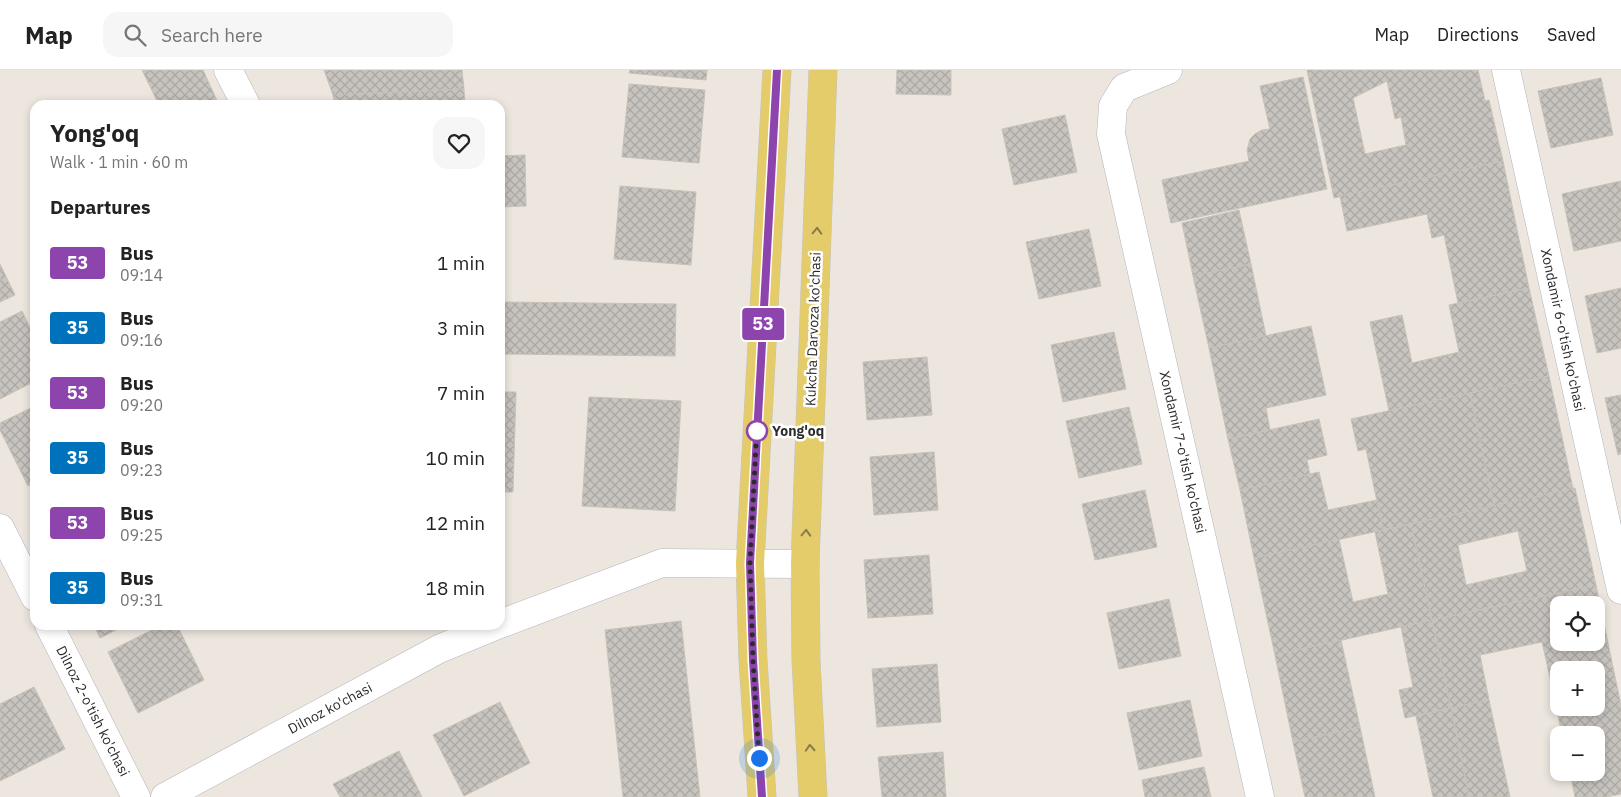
<!DOCTYPE html>
<meta charset="utf-8">
<style>
:root{--surface:#fff;--page:#f6f6f6;--text:#222;--muted:#767676;--line:#e0e0e0}
body{margin:0;font-family:"IBM Plex Sans",sans-serif;background:var(--page);color:var(--text);height:100vh;display:flex;flex-direction:column;font-size:19px;white-space:nowrap}
*{box-sizing:border-box;margin:0}
p{font-size:16px;color:var(--muted)}
.icon{flex:none;width:28px;height:28px;fill:none;stroke:currentColor;stroke-width:2;stroke-linecap:round;stroke-linejoin:round}
.map{position:relative;flex:1;overflow:hidden}
.details{position:absolute;left:30px;top:30px;width:475px;height:530px;display:flex;flex-direction:column;background:var(--surface);border-radius:15px;box-shadow:0 2px 8px #0003}
.details>*{flex:none}
.badge{padding:0 10px;border-radius:4px;font-size:18px;line-height:32px}
.fabs{position:absolute;left:1550px;top:526px;display:grid;gap:10px}
.fabs a{display:grid;place-items:center;width:55px;height:55px;border-radius:10px;background:var(--surface);box-shadow:0 2px 8px #0003;font-size:25px}
.you{position:absolute;width:25px;height:25px;margin:-12px;border:4px solid #fff;border-radius:50%;background:#1a73e8;box-shadow:0 0 0 8px #1a73e833}
.map>.badge{position:absolute;translate:-50% -50%;box-shadow:0 0 0 2px #fff}
h2{padding:0 20px;font-size:19px;line-height:45px}
.round{display:grid;place-items:center;flex:none;width:52px;height:52px;border-radius:15px;background:var(--page)}
.headline{display:flex;align-items:center;justify-content:space-between;height:85px;padding:0 20px}
h1{font-size:24px;font-weight:800;line-height:38px}
ul{padding:0;list-style:none}
li{display:flex;align-items:center;gap:15px;height:65px;padding:0 20px}
li div{flex:1}
li b{display:block;font-size:19px}
li em{font-style:normal}
li .badge{min-width:55px;font-weight:700;text-align:center}
header{display:flex;align-items:center;gap:30px;box-sizing:border-box;height:70px;padding:0 25px;background:var(--surface);border-bottom:1px solid var(--line)}
header strong{font-size:24px}
nav{display:flex;gap:28px;margin-inline-start:auto;font-size:18px}
.search{width:350px;height:45px;background:var(--page);display:flex;align-items:center;gap:12px;box-sizing:border-box;padding:0 18px;border-radius:15px;color:var(--muted);font-size:19px}
.map>svg:first-child{display:block}
</style>
<header>
<strong>Map</strong>
<div class="search"><svg class="icon" aria-label="search" viewBox="0 0 24 24"><circle cx="10" cy="10" r="6"/><path d="M15 15l6 6"/></svg>Search here</div>
<nav><a>Map</a><a>Directions</a><a>Saved</a></nav>
</header>
<div class="map">
<svg width="1621" height="727" viewBox="0 0 1621 727">
<defs>
<pattern id="building-cross-hatch" width="8" height="8" patternUnits="userSpaceOnUse" patternTransform="scale(1.25)"><rect width="8" height="8" fill="#c7c3be"/><path d="M0 0l8 8M0 8l8-8" fill="none" stroke="#aba8a3"/></pattern>
</defs>
<rect width="100%" height="100%" fill="#ece6de"/>
<g fill="url(#building-cross-hatch)" stroke="#c7c2b8" fill-rule="evenodd">
<path d="M142,0h61l16,35h-60z"/>
<path d="M324,0h138l2,19 -131,6z"/>
<path d="M630,0h77l-1,10 -77,-7z"/>
<path d="M897,0h54v25l-55,-1z"/>
<path d="M1307,0h171l7,31 4,-1 14,61 -169,37zM1387,11l8,38 6,-2 5,28 -41,9 -12,-56z"/>
<path d="M1303,7l24,112 -156,34 -9,-43 87,-19 -2,-11 3,-11 5,-5 7,-4 8,-1 -10,-43z"/>
<path d="M1601,8l12,57 -62,13 -13,-57z"/>
<path d="M629,14l76,6 -6,73 -77,-6z"/>
<path d="M464,19l1,16h-130l-2,-10z"/>
<path d="M1065,45l12,57 -63,13 -12,-56z"/>
<path d="M525,85l1,51 -26,1v-51z"/>
<path d="M1503,91l26,127 -71,15 -14,-68 -12,3 -5,-24 -80,17 -7,-35z"/>
<path d="M1621,111v60l-47,10 -12,-57z"/>
<path d="M620,116l76,6 -5,73 -77,-6z"/>
<path d="M1239,140l12,54 -58,12 -11,-53z"/>
<path d="M1089,159l12,57 -62,13 -13,-57z"/>
<path d="M0,194l15,31 -15,7z"/>
<path d="M1251,194l15,72 -57,12 -16,-72z"/>
<path d="M1529,218l20,88 -160,35 -19,-89 32,-7 10,48 47,-11 -10,-47z"/>
<path d="M1621,218v60l-24,5 -12,-57z"/>
<path d="M500,232l176,2 -1,52 -175,-2z"/>
<path d="M22,241l13,27v43l-35,18v-77z"/>
<path d="M1311,256l15,69 -60,13 4,22 -42,9 -19,-91z"/>
<path d="M1114,262l12,57 -63,13 -12,-57z"/>
<path d="M927,287l5,58 -65,5 -4,-58z"/>
<path d="M1549,306l24,113 -79,17 -24,-113z"/>
<path d="M500,322h16l-3,100h-13z"/>
<path d="M1470,323l24,113 -111,24 -17,-81 -8,2 -7,-32z"/>
<path d="M1621,325v59l-3,1 -13,-57z"/>
<path d="M589,327l92,4 -6,110 -93,-5z"/>
<path d="M35,336v76l-7,4 -28,-56v-7z"/>
<path d="M1129,337l13,57 -63,14 -13,-57z"/>
<path d="M1319,349l8,36 -20,5 3,15 -70,15 -12,-51z"/>
<path d="M934,382l4,58 -64,5 -4,-58z"/>
<path d="M1319,402l9,38 49,-10 6,30 -129,28 -14,-68z"/>
<path d="M1575,418l21,97 -164,35 -21,-96zM1518,461l9,40 -61,14 -8,-40z"/>
<path d="M1145,420l12,57 -62,13 -13,-56z"/>
<path d="M1411,454l21,96 -157,35 -21,-97 85,-19 14,63 35,-8 -13,-62z"/>
<path d="M929,485l4,59 -65,4 -4,-58z"/>
<path d="M1596,515l18,87 -18,4v-6h-37v14l-7,2 -10,-44 -62,13 9,45 -38,8 -19,-88zM1559,535h37v37h-37z"/>
<path d="M1169,529l12,57 -62,13 -12,-56z"/>
<path d="M1432,550l19,88 -46,10 -6,-28 14,-3 -12,-60z"/>
<path d="M681,551l19,176h-77l-18,-167z"/>
<path d="M94,555h32l-26,13z"/>
<path d="M162,555h15l27,55 -66,33 -30,-61z"/>
<path d="M1341,570l19,87 -67,15 -18,-87z"/>
<path d="M937,594l4,58 -64,5 -5,-58z"/>
<path d="M1614,602l7,33v89l-15,3h-31l-5,-25h26v-37h-34l-10,-49 7,-2v24h37v-32z"/>
<path d="M34,617l31,62 -65,32v-77z"/>
<path d="M1190,630l12,56 -63,14 -12,-57z"/>
<path d="M1489,630l21,97h-41l-18,-89z"/>
<path d="M500,632l30,61 -66,33 -31,-61z"/>
<path d="M1451,638l18,89h-36l-17,-81z"/>
<path d="M1360,657l15,70h-70l-12,-55z"/>
<path d="M399,681l23,46h-82l-7,-13z"/>
<path d="M943,682l3,45h-64l-4,-40z"/>
<path d="M1204,697l7,30h-66l-3,-17z"/>
</g>
<g fill="none" stroke-linecap="round" stroke-linejoin="round">
<g stroke="#b2b4bd" stroke-width="29">
<g id="minor">
<path d="M228,0l18,35"/>
<path d="M1168,0l-44,18 -11,18 -2,28 149,663"/>
<path d="M1506,0l115,520"/>
<path d="M0,458l35,69"/>
<path d="M500,554l162,-61 143,1"/>
<path d="M49,555l87,172"/>
<path d="M165,727l274,-148 58,-24"/>
</g>
</g>
<g stroke="#c4c4c4" stroke-width="29">
<g id="major">
<path d="M762,727l-9,-137 -3,-97 27,-493"/>
<path d="M813,727l-7,-137 -1,-96 18,-494"/>
</g>
</g>
<use href="#minor" stroke="#fff" stroke-width="28"/>
<use href="#major" stroke="#e5cc6a" stroke-width="28"/>
</g>
<defs><path id="oneway-chevron" d="M-2-3.5L2.5 0L-2 3.5" fill="none" stroke-width="1.6" stroke-linecap="round" stroke-linejoin="round" transform="scale(1.25)"/></defs>
<g stroke="#887c4a">
<use href="#oneway-chevron" transform="translate(817 161) rotate(-88)"/>
<use href="#oneway-chevron" transform="translate(806 463) rotate(-88)"/>
<use href="#oneway-chevron" transform="translate(810 678) rotate(-93)"/>
</g>
<g fill="none" stroke-linecap="round" stroke-linejoin="round">
<g stroke="#fff" stroke-width="11">
<path id="line" d="M762,727l-9,-137 -3,-97 27,-493"/>
</g>
<use href="#line" stroke="#8e44ad" stroke-width="8"/>
<path stroke="#2b2b2b" stroke-width="5" stroke-dasharray="0 9" d="M757,361v-6l-7,138 3,97 6,98"/>
</g>
<circle fill="#fff" stroke="#8e44ad" stroke-width="2.5" cx="757" cy="361" r="10"/>
<g text-anchor="middle" stroke-width="5" stroke-linejoin="round" paint-order="stroke">
<g font-size="14" fill="#2b2b2b" stroke="#fff">
<text transform="translate(813 259) rotate(-88)" y="5">Kukcha Darvoza ko'chasi</text>
<text transform="translate(1563 260) rotate(78)" y="5">Xondamir 6-o'tish ko'chasi</text>
<text transform="translate(1183 382) rotate(77)" y="5">Xondamir 7-o'tish ko'chasi</text>
<text transform="translate(330 638) rotate(-28)" y="5">Dilnoz ko'chasi</text>
<text transform="translate(93 641) rotate(63)" y="5">Dilnoz 2-o'tish ko'chasi</text>
</g>
<g font-size="14" font-weight="bold" fill="#2b2b2b" stroke="#fff" text-anchor="start">
<text x="772" y="366">Yong'oq</text>
</g>
</g>
</svg>
<div class="fabs">
<a><svg class="icon" aria-label="locate" viewBox="0 0 24 24"><circle cx="12" cy="12" r="6"/><path d="M12 2v4M12 18v4M2 12h4M18 12h4"/></svg></a>
<a>+</a>
<a>−</a>
</div>
<div class="you" style="left:759px;top:688px"></div>
<b class="badge" style="left:763px;top:254px;background:#8e44ad;color:#fff">53</b>
<section class="details">
<div class="headline"><div><h1>Yong'oq</h1><p>Walk · 1 min · 60 m</p></div><a class="round"><svg class="icon" aria-label="heart" viewBox="0 0 24 24"><path d="M12 20l-8-8c-3-5 5-10 8-4 3-6 11-1 8 4z"/></svg></a></div>
<h2>Departures</h2>
<ul>
<li><span class="badge" style="background:#8e44ad;color:#fff">53</span><div><b>Bus</b><p>09:14</p></div><em>1 min</em></li>
<li><span class="badge" style="background:#0072bc;color:#fff">35</span><div><b>Bus</b><p>09:16</p></div><em>3 min</em></li>
<li><span class="badge" style="background:#8e44ad;color:#fff">53</span><div><b>Bus</b><p>09:20</p></div><em>7 min</em></li>
<li><span class="badge" style="background:#0072bc;color:#fff">35</span><div><b>Bus</b><p>09:23</p></div><em>10 min</em></li>
<li><span class="badge" style="background:#8e44ad;color:#fff">53</span><div><b>Bus</b><p>09:25</p></div><em>12 min</em></li>
<li><span class="badge" style="background:#0072bc;color:#fff">35</span><div><b>Bus</b><p>09:31</p></div><em>18 min</em></li>
</ul>
</section>
</div>
